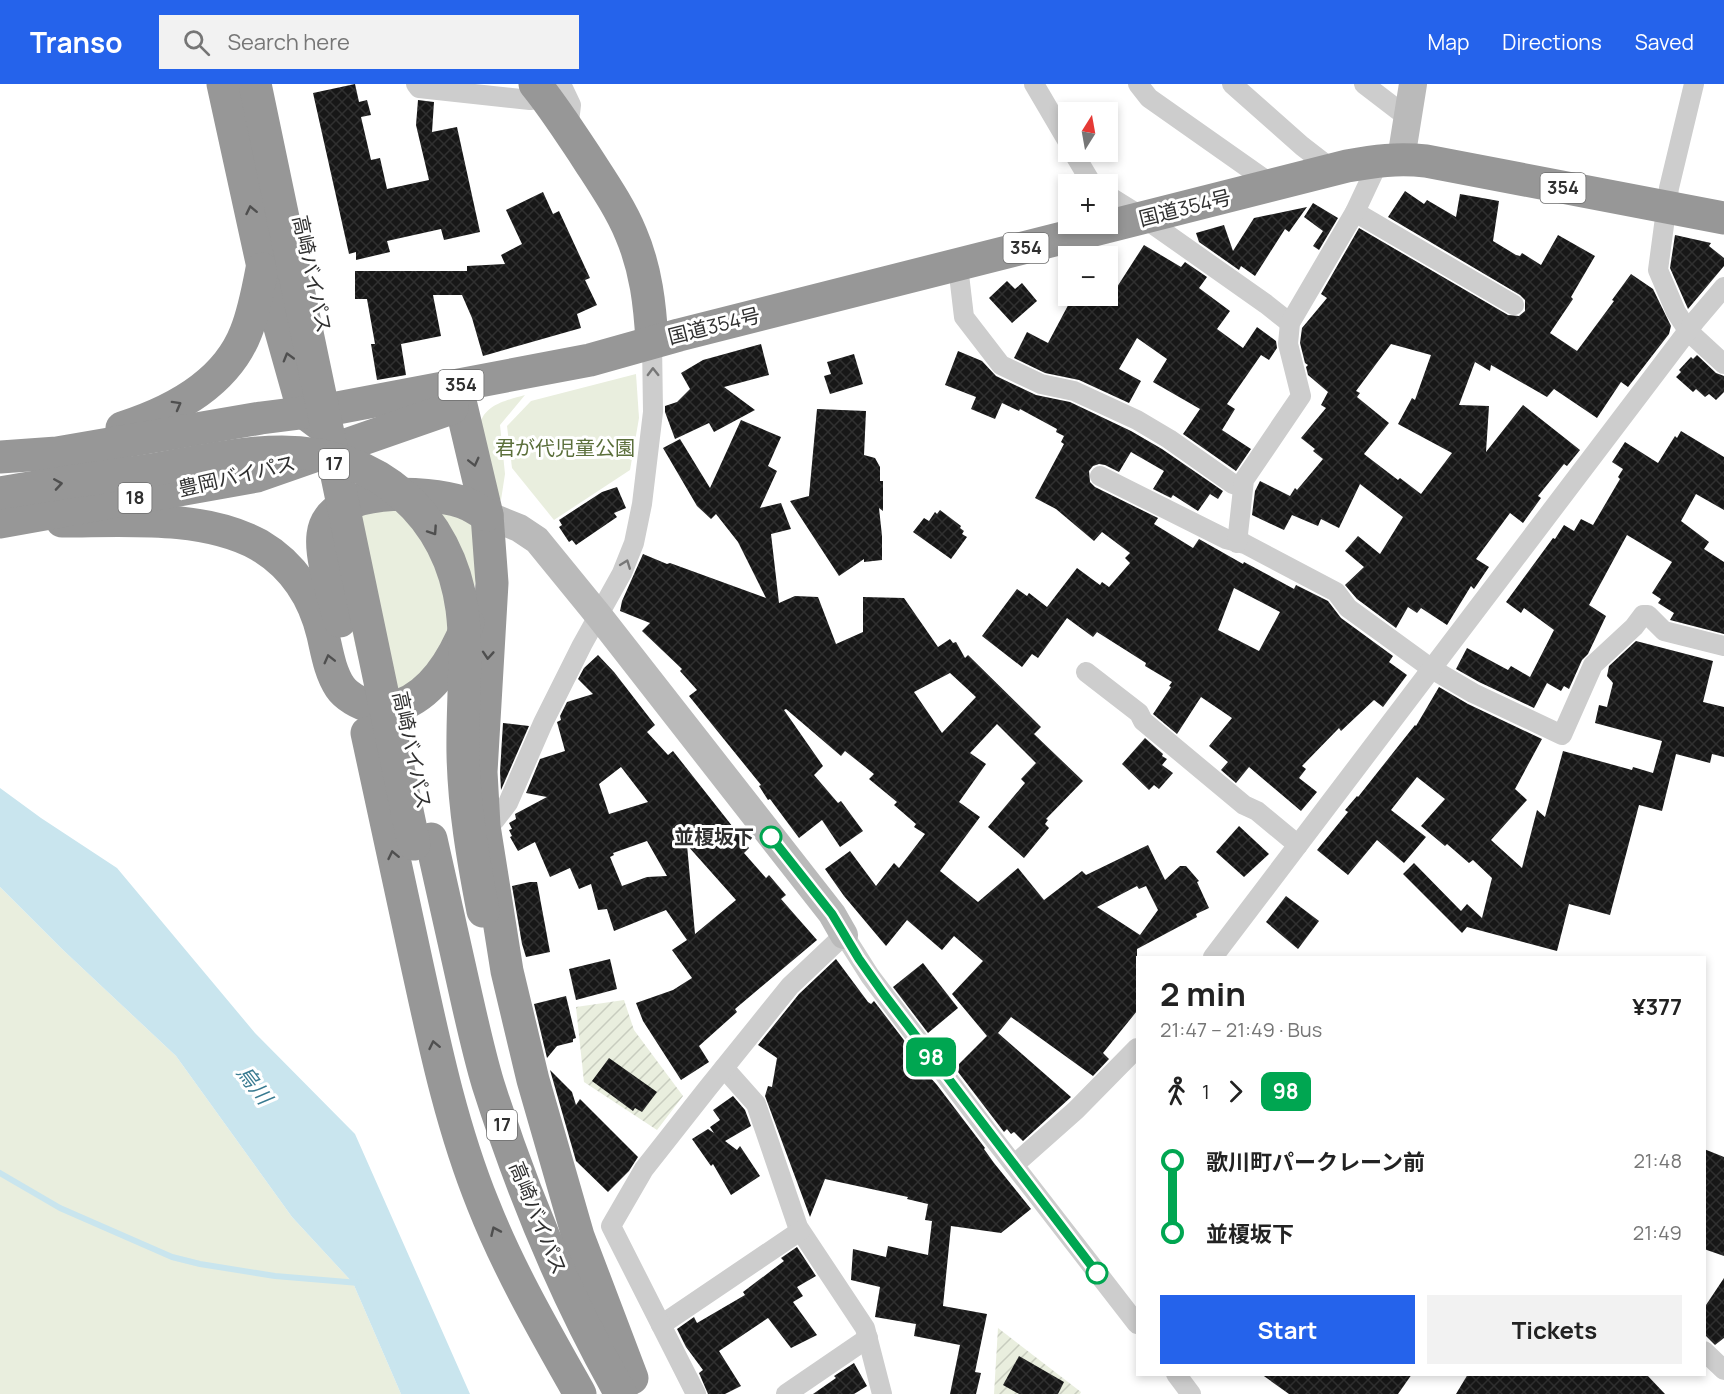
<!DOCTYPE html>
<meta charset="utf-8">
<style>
:root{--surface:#fff;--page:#f2f2f2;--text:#222;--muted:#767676;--accent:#2563eb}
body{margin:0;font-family:Manrope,"Noto Sans JP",sans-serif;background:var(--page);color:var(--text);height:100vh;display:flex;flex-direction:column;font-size:22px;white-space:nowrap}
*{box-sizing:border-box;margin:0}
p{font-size:20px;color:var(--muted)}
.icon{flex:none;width:33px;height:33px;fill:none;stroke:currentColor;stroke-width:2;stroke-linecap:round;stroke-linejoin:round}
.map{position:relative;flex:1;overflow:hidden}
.sheet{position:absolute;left:1136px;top:872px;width:570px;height:420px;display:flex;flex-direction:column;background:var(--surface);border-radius:0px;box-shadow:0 3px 9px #0003}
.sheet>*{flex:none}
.badge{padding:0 12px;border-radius:9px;font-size:21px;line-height:39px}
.needle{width:39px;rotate:11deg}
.tools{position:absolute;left:1058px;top:18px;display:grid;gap:12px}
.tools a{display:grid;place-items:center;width:60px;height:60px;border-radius:0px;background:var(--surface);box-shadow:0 3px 9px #0003;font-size:30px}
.map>.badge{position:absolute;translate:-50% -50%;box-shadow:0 0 0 3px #fff}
.legs{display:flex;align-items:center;gap:9px;height:66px;padding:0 24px;font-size:20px}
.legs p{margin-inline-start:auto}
.summary{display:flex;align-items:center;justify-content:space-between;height:102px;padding:0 24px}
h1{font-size:33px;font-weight:700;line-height:45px}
.action{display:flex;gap:12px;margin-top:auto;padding:12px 24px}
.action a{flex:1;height:69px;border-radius:0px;background:var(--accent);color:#fff;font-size:24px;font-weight:700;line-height:69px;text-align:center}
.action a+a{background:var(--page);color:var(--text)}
ul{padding:0 24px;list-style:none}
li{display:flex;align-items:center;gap:21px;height:72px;font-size:22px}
li i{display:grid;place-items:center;width:9px;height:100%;margin:0 8px;background:currentColor}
li i::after{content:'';width:15px;height:15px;margin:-8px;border:4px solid;border-radius:50%;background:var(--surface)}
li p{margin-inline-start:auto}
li:first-child i{background:linear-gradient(#0000 50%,currentColor 0)}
li:last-child i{background:linear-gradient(currentColor 50%,#0000 0)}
header{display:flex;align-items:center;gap:36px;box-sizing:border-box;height:84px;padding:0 30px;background:var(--accent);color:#fff}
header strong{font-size:28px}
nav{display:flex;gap:33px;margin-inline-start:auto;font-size:21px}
.search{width:420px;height:54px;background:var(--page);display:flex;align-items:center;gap:15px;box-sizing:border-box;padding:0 21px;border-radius:0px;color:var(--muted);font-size:22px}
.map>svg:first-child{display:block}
</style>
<header>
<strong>Transo</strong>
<div class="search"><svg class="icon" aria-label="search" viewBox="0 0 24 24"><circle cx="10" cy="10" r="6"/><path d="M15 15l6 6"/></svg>Search here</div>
<nav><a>Map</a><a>Directions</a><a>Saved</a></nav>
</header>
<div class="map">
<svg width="1724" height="1310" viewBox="0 0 1724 1310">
<defs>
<pattern id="garden-furrows" width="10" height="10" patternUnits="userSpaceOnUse" patternTransform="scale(1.5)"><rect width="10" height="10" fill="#e9eede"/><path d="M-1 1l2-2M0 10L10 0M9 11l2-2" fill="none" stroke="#c8ccbf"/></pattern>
<pattern id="building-cross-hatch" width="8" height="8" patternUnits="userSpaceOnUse" patternTransform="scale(1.5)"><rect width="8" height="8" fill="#171717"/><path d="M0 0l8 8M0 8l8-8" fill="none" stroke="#303030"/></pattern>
</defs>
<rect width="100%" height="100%" fill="#fff"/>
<g fill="#e9eede">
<path d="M636,290l3,44 -9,52 -76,50 -42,-52 -5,-42 24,-25z"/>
<path d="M525,311l-25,30 5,49 -4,26 -7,-7 -14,-69c5,-20 28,-24 45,-29z"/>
<path d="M419,420l52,18 3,9 2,48 -4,19 -44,80 -53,20 -17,-41 -17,-75 5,-64z"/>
<path d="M0,803l62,62 114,107 116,161 61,66 48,111h-401z"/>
</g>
<g fill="url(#garden-furrows)">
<path d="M624,916l10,30 49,66 -26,34 -73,-48 -8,-75z"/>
<path d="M998,1244l83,64 -1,2h-86z"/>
</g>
<path fill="#c9e5ee" d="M0,704l41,30 76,50 138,165 100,101 115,260h-69l-48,-111 -61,-66 -116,-161 -114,-107 -62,-62z"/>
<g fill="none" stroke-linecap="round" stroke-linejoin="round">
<path stroke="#c9e5ee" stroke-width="6" d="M0,1089l60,35 112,49 28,7 75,12 84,7"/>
</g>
<g fill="url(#building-cross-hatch)" fill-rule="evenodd">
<path d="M355,0l4,18 8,-2 4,15 -10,2 10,43 9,-2 7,31 42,-9 -13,-55 2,-25 16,2 -2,30 25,-5 23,105 -36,8 -3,-11 -54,12 3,11 -34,8v-8l-7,2 -36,-161z"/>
<path d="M1405,107l19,13 3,-4 29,17 4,-23 39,7 -6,40 23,14 4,1 2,-3 19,12 17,-30 37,21 -24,41 2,2 -23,34 27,18 37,-50 -2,-1 19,-26 22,15 18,37 -2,8 -41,53 -7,-5 -24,36 -43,-29 -7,8 -56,-32 -1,6 -15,-9 -16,43 30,1 -3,46 37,-47 57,45 -13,16 -3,-2 -26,32 3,2 -18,25 -13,-10 -34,46 13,8 -15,22 -3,-3 -24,39 -26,-17 -4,5 -9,-6 -12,21 -39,-29 -12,-14 19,-18 -19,-16 13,-15 22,18 23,-37 -43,-33 -21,44 -18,-9 -3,7 -26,-11 -8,15 -32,-15 3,-24 5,-10 30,15 5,-8 2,2 26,-31 -10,-8 2,-2 -14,-11 25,-30 -5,-3 7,-13 -20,-17 -2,-8 2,-2 -3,-2 -5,-20 2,-15 25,-30 -6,-4 38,-66 149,87 11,1 6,-5v-11l-5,-5 -132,-78zM1391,260l40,11 -16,45 -3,-2 -14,26 54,29 -31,41 -21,-16 -2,2 -34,-26 25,-31 -32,-26 3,-4 -4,-2z"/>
<path d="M543,108l10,22 6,-3 31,67 -5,2 12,25 -20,9 4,14 -98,28 -11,-38 -10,-23h-29l8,41 -40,8 5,31 -29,5 -6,-36h4l-8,-45h-12v-28h112v-5l38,-2 -4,-9 21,-11 -16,-34z"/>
<path d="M1313,119l25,15 -19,32 -6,-4 10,-15 -19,-14z"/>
<path d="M1307,123l-18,25 -4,-3 -30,47 -14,-10 -2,4 -40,-28 -3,-9 28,-8 9,26 21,-33z"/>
<path d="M1675,151l36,8 -2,3 15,12v8l-36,43 -18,-41z"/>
<path d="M1144,161l37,22 4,-5 22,15 -8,11 31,23 -13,18 26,19 14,-21 19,14 1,7 -8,12 -8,-5 -34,49 8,5 -13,21 29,19 -15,22 -53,-37 17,-25 -47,-27 14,-23 -30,-21 -18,31 22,12 -12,22 -50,-23 -34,-7 -31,-15 13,-26 21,11 25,-47h25l10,5z"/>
<path d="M1007,197l8,8 7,-6 15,18 -25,22 -23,-25z"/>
<path d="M761,260l8,31 -45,12 31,23 -41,22 -5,-9 -34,16 -10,-27v-6l12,-4 13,-13 -9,-16 22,-13z"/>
<path d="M958,267l24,10 14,15 40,19 34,7 61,29 31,18 61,42 -5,8 -8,-5 -12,17 -25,-16 -2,3 -18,-9 11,-18 -33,-19 -12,20 -14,-7 -6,-1 -6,2 -4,5 1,11 5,5 63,31 -4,6 39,24 6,-9 44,25 1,-2 50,27 2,-4 32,16 13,17 52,38 -4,6 18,13 -24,32 -9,-7 -33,31 -2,-3 -37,38 4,3 -7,9 18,14 -16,19 -52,-44 -13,16 -15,-13 7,-8 -19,-16 23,-28 -31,-21 -24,37 -24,-20 18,-27 -2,-1 3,-4 -27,-16 1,-3 -49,-31 -4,5 -26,-19 -29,40 -6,-4 -10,13 -40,-31 35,-47 10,7 2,-3 18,14 30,-39 23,17 2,-3 7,5 21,-24 -5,-5 5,-5 -28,-21 -8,9 -38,-32 -21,-11 29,-54 -3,-2 3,-6 -8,-4 1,-3 -37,-20 -1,2 -17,-8 -7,16 -24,-10 5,-12 -31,-12zM1234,504l46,24 -21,39 -41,-21z"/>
<path d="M854,270l9,30 -33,10 -6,-18 7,-2 -4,-12z"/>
<path d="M1697,271l19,18 8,3v16l-8,8 -7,-6 -4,3 -9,-8 -3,3 -17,-15 5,-5 -2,-2 12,-13 2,2z"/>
<path d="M817,325l49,2 -2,44 11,3 5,9v14h3v30l-4,-3 3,28v24l-18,2v-3l-25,17 -49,-75 19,-5z"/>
<path d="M741,336l40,17 -13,29 9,5 -17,37 21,-5 10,26 -20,5 8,69 16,-7 23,1 18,47 27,-12v-35l41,1 34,49 12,-8 3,4 3,-1 9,16 3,-3 73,72 -7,7 49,47 -37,38 2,1 -3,4 4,4 -25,30 -36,-31 37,-44 -4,-4 15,-16 -39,-39 -27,29 16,11 -27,38 21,15 -40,54 38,31 40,-34 26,32 38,-29 4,4 62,-30 17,35 15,-14h6l13,15 -2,1 12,26 -13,6 1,3 -60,32v62l-34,42 6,6 -16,17 -82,-59 -13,16 73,64 -48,44 -9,-9 -3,2 -4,-5 -3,3 -49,-64 32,-32 -35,-42 31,-33 -29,-25 -12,14 -35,-30 -21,26 -42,-50 -19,-27 25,-18 26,35 18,-23 5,5 26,-34 -11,-7 2,-3 -22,-19 3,-3 -28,-23 5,-5 -29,-23 -4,5 -55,-47 -2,1 39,56 -9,9 24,28 3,-2 22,30 -23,16 -18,-27 -23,18 -29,-39 -2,1 -9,-14 2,-1 -72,-89 8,-6 -17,-19 2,-2 -40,-38 8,-8 -30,-12 2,-10 21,-47 24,10 3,-1 96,35 -28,-56 -22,-28 -5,5 -14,-13 -34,-58 17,-9 30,49zM950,589l26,24 -34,36 -28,-41zM1137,802l2,3 7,-3 12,24 -18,25 -43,-28z"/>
<path d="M1681,347l43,26v53l-28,-16 -15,27 28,21 -5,7 20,13v72l-54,-14 4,-7 -16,-10 3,-4 -9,-6 20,-31 -45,-27 -38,70 17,11 -18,38 -6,6 -13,29 -5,-3 -3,5 -14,-8 -13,25 -55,-26 -23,-13 11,-21 41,22 3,-4 19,11 24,-47 -30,-22 -3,5 -15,-11 47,-64 2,1 9,-14 10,6 7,-12 12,6 27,-46 -2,-2 5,-8 -11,-7 13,-20 33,21 17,-27 2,2z"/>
<path d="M617,403l9,21 -12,5 3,4 -41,28 -4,-5 -3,2 -10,-15 3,-2 -3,-5 43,-28z"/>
<path d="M940,426l21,16 -1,2 4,3 -2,3 5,3 -16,22 -38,-27 11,-14 5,3 6,-9 2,2z"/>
<path d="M1636,557l77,20 -10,41 21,5v50l-12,-3 -2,9 -34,-9 -14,57 -23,-6 -29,110 -41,-11 -12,47 -90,-24 -5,6 -59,-59 11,-11 47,48 6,-7 15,14 10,-40 -19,-18 -4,3 -22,-19 -2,2 -24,-20 24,-27 -28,-22 -26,33 35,27 -22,26 -27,-23 -29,35 -31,-25 31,-38 -3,-2 12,-14 1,1 57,-72 1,1 23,-39 29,17 74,35 -27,50 12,11 -36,40 31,28 15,-58 8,7 18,-66 69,19 1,-3 20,6 9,-32 -67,-18 4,-18 8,2 6,-24 -6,-7 2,-10z"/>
<path d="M598,571l16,17 41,53 -8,7 21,23 5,-4 71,90 5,7 -5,5 22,25 3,-3 17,20 -5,4 36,41 -82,69 2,3 -38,34 10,16 -28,18 -38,-59 -7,-18 37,-13 19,-12 -20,-28 15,-10 -21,-30 -52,21 -7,-22 -9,1 -7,-26 -12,5 -9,-21 -20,9 -15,-35 -17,9 -8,-14 2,-1 -3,-6 3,-1 -3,-6 7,-4 -1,-5 32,-17 -21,-4 14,-34 25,-8 -8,-29 4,-2 -1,-4 7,-14 26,-8 -15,-15 6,-11zM621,683l27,35 -39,12 -10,-30zM647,757l20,35 -20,1 -25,9 -12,-29 4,-2 -1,-2zM687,761l49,55 -41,34z"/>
<path d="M503,639l26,3 -28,64 -1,-18z"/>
<path d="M1145,654l18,16 -1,2 5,3 -5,6 11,8 -14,16 -5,-4 -5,5 -27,-26z"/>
<path d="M1239,742l30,28 -25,23 -28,-25z"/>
<path d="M530,798h7l13,70 -24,5 -4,-13 -10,-58z"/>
<path d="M1286,812l33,25 -21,28 -32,-27z"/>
<path d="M610,875l7,30 -41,11 -7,-31z"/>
<path d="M836,875l32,43 3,2 3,-3 36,47 -3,3 30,34 48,63 -1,1 10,14 37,46 -30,24 -50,-7 -8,80 44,8 -12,58 6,1 -5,21h-26l10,-49 -46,-9 2,-12 -41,-7 5,-30 -29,-7 2,-31 33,8 2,-11 40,9 4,-34 -7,-1 3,-16 -21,-5 1,-2 -83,-18 -15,38 -45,-121 3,-10 4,1 5,-29 -19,-13 41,-51z"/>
<path d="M923,879l35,45 -30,25 -35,-46z"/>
<path d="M566,912l10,42 -3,1v3l-16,4 -10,12 -13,-54z"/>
<path d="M609,974l48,34 -15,20 -7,-4 -2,3 -41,-30z"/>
<path d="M550,986l22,22 4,13 4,-6 58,58 -9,14 -21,21 -32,-31z"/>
<path d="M733,1012l12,14 6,16 -26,15 12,9 3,-4 20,30 -29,19 -18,-31 -2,2 -19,-27 16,-10 6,4 -4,-6 10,-7 -7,-10z"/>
<path d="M1704,1065l20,8v99l-20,-7z"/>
<path d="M797,1163l19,29 -19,11 6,9 -10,6 24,33 -26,13 -23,-30 -49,33 22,35 -16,8h-17l-9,-21 4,-3 -17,-23 -9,-18 17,-12 3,6 48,-28 -2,-3 41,-31 -3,-3z"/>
<path d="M1724,1194v60l-9,7 -11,-11v-26z"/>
<path d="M1019,1272l45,26 -6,12h-39l-16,-9z"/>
<path d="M854,1279l13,23 -13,8h-41l23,-16 -2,-2z"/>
<path d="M1261,1290h151l-14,20h-109z"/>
<path d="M1468,1290h178l19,20h-209z"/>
</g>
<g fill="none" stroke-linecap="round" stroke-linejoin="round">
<g stroke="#cdcdcd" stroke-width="20">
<path d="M416,0l3,4 111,12 16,-2"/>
<path d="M561,0l10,21 -3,25"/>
<path d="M1034,0l34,58"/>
<path d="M1138,0l11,14 125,88"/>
<path d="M1232,0l70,62 31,24"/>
<path d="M1364,0l43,33"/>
<path d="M1694,0l-25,104 -11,82 18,42 13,20 35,32"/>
<path d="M1073,68l19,32"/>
<path d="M1107,111l37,23 122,86 24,19"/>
<path d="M1355,128l159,93"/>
<path d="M958,182l6,51 37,48 40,19 33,7 63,29 32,19 64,45 9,3"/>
<path d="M1100,392l126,63 19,5 91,48 12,16 84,61 41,24 89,42 31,-70 41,-38 9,-12h5l16,16 60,15"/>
<path d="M1237,459l7,-63 57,-84 -13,-52 2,-21 65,-111 24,-51"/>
<path d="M1086,588l53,41 4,8 101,84 13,6 41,34"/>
<path d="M484,742l11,-6 13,-17 35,-80 39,-78 40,-72 12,-30 8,-39 11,-92 -1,-70"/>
<path d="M1213,873l483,-637 28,-33"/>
<path d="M724,984l32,36 42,123 67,101 17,66"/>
<path d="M1014,1081l62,-55 61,-62"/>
<path d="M661,1241l139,-94"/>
<path d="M1704,1267l20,19"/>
<path d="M1176,1290l15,20"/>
<path d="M696,1310l-85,-168 33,-57 63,-80 83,-103 54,-51 26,41 116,153 151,195"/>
<path d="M786,1310l82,-56"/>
</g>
<g stroke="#bababa" stroke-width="28">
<path d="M1401,75l12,-75"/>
<path d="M487,431l32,13 18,12 62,76 233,298 12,21"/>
</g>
<g stroke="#979797" stroke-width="33">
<path d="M223,0l40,183 36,128 6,18 16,12"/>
<path d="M535,0c18,22 34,47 50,71 16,25 35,52 46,79 15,35 19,71 21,108"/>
<path d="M420,319l25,-2 16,4 26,110 5,68 -11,189 3,54 23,145 26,109 45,156 54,142"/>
<path d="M122,344c50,-16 104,-44 124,-96 8,-20 12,-42 16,-63"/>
<path d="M0,373l57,-4 204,-35 71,-9 258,-49 89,-25 668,-169c28,-5 50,-8 79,-5l298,57"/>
<path d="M62,437c61,0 141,-7 197,24 34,20 55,52 64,90 4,17 7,37 17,52 6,9 20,17 30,19 5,1 12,4 18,4 4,-1 9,-3 13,-5 34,-13 54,-49 67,-82"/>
<path d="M0,438l257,-46 195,-68"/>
<path d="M340,537c-6,-24 -20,-63 -17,-86 6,-51 105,-44 139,-33 9,3 17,9 25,13"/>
<path d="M367,649c16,76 33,151 49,227 18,82 35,165 67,244 26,66 62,128 97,190"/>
<path d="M431,755c11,51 23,101 34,152 7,31 14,63 23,93 34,107 77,212 133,310"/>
</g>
<g stroke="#979797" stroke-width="33">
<path d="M255,0l159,760"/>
<path d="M0,409c52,-9 105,-16 157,-24 41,-7 83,-17 125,-17 96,0 167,63 180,157 6,48 0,97 1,145 1,53 10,105 20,157"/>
</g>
</g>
<defs><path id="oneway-chevron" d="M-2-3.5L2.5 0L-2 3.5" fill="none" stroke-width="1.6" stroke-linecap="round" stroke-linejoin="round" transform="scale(1.5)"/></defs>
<g stroke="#4f4f4f">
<use href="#oneway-chevron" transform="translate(251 126) rotate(-102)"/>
<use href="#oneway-chevron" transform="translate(288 273) rotate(-106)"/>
<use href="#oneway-chevron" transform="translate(177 321) rotate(-29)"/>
<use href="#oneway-chevron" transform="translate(474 378) rotate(76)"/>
<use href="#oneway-chevron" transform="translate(58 400) rotate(-9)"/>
<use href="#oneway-chevron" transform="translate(433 447) rotate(56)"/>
<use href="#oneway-chevron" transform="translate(488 571) rotate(94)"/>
<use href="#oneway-chevron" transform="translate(329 575) rotate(-104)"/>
<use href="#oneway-chevron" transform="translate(393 771) rotate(-102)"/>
<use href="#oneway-chevron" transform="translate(434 961) rotate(-102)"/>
<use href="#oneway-chevron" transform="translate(495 1147) rotate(-114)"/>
</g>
<g stroke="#777">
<use href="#oneway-chevron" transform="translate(653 288) rotate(-91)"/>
<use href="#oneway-chevron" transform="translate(626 480) rotate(-69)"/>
</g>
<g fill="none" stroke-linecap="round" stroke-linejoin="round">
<g stroke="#fff" stroke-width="14">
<path id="line-1" d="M771,753l61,77 27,45 24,34 214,280"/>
</g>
<use href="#line-1" stroke="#00a651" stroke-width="9"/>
</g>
<g fill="#fff" stroke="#00a651" stroke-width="3">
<circle cx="771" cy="753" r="10"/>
<circle cx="1097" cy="1189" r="10"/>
</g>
<g text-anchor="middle" stroke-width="6" stroke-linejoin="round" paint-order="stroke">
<g fill="#fff" stroke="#6e6e6e" stroke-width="1.5">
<rect x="1540.5" y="89" width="45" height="30" rx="4.5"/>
<rect x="1003.5" y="149" width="45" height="30" rx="4.5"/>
<rect x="438.5" y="286" width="45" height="30" rx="4.5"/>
<rect x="319" y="365" width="30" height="30" rx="4.5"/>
<rect x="118.5" y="399" width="33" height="30" rx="4.5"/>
<rect x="487" y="1026" width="30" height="30" rx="4.5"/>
</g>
<g font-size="18" font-weight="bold" fill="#303030">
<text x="1563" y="110">354</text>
<text x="1026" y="170">354</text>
<text x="461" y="307">354</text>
<text x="334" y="386">17</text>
<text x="135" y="420">18</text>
<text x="502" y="1047">17</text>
</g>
<g font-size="20" fill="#303030" stroke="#fff">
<text transform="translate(1185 124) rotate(-14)" y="7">国道354号</text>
<text transform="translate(312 190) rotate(78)" y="7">高崎バイパス</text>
<text transform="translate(714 242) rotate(-14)" y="7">国道354号</text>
<text transform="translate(237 392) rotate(-13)" y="7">豊岡バイパス</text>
<text transform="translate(412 666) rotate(78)" y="7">高崎バイパス</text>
<text transform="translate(538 1134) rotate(68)" y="7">高崎バイパス</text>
</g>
<g font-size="20" fill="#5b6f3b" stroke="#fff">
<text x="565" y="371">君が代児童公園</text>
</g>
<g font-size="20" font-weight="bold" fill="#303030" stroke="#fff" text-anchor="end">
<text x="754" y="760">並榎坂下</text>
</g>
<g font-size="21" font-style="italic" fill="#387a90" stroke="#fff">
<text transform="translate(254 1001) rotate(53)" y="7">烏川</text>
</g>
</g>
</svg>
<div class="tools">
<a><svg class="needle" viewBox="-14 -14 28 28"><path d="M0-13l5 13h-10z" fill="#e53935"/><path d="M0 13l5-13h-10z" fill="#767676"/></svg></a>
<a>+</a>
<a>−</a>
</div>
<b class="badge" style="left:931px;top:973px;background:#00a651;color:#fff">98</b>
<section class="sheet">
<div class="summary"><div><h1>2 min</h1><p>21:47 – 21:49 · Bus</p></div><b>¥377</b></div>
<div class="legs"><svg class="icon" aria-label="walk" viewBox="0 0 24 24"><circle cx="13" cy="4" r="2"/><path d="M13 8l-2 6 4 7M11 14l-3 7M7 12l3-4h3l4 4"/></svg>1<svg class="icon" aria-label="forward" viewBox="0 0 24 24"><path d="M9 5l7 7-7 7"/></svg><b class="badge" style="background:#00a651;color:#fff">98</b></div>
<ul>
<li><i style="color:#00a651"></i><b>歌川町パークレーン前</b><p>21:48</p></li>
<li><i style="color:#00a651"></i><b>並榎坂下</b><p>21:49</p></li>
</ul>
<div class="action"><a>Start</a><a>Tickets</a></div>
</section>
</div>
